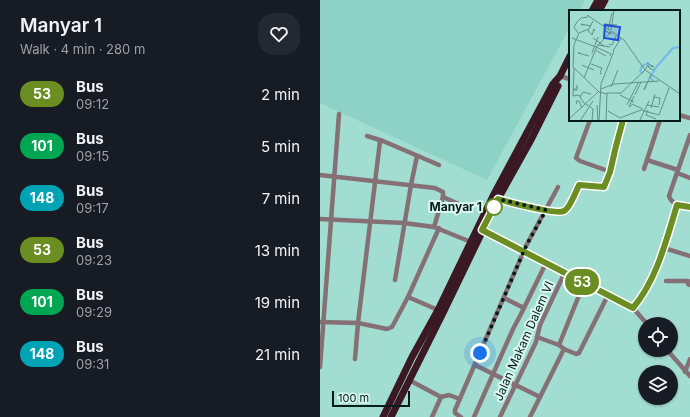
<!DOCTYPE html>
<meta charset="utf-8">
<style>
:root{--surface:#171b24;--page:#242831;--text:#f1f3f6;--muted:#9ea1a6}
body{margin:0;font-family:Inter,sans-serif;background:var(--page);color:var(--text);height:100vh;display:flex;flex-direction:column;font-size:15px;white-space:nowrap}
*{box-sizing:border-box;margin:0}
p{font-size:13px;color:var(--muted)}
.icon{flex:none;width:22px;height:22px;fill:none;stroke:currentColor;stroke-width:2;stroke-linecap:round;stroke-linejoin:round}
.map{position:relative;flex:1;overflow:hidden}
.drawer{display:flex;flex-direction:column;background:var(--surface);width:320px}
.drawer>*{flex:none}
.badge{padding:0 8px;border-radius:13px;font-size:14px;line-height:26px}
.controls{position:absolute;left:318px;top:317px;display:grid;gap:8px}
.controls a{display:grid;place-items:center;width:40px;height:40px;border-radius:50%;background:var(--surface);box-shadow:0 1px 3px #0004;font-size:20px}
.scale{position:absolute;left:12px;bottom:10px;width:78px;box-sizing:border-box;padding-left:4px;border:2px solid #051c18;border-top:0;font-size:11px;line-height:14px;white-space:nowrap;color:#051c18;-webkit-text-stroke:3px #daf7f0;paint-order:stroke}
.you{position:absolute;width:20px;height:20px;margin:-10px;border:3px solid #fff;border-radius:50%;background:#1a73e8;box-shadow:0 0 0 6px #1a73e833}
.map>.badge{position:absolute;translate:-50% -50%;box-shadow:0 0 0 2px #fff}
.round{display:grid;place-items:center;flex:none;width:42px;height:42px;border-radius:16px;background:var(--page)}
.head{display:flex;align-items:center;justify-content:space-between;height:68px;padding:0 20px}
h1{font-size:19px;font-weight:600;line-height:30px}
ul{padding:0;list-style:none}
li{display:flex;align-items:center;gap:12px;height:52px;padding:0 20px}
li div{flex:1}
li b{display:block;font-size:15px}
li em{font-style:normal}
li .badge{min-width:44px;font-weight:700;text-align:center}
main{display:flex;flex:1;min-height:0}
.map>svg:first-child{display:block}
</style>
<main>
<section class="drawer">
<div class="head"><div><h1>Manyar 1</h1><p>Walk · 4 min · 280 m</p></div><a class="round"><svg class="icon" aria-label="heart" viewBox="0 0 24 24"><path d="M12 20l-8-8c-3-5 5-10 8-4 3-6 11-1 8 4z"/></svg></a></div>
<ul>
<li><span class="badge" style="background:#6b8e23;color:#fff">53</span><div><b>Bus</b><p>09:12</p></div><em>2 min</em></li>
<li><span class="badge" style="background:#00a651;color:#fff">101</span><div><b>Bus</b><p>09:15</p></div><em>5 min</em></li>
<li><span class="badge" style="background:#00a3b4;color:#fff">148</span><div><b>Bus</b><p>09:17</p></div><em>7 min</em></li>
<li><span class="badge" style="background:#6b8e23;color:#fff">53</span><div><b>Bus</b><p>09:23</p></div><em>13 min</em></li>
<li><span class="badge" style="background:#00a651;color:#fff">101</span><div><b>Bus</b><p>09:29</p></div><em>19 min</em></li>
<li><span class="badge" style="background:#00a3b4;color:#fff">148</span><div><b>Bus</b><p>09:31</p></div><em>21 min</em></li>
</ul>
</section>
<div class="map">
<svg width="370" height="417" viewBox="0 0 370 417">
<rect width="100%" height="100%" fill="#a2ddd1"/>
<path fill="#8ed2c5" d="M0,0h265l-6,11h-9v16l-83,153 -167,-77z"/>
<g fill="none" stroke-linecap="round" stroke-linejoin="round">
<g stroke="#857075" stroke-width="4.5">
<path d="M243,77l7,2"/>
<path d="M359,115l11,3"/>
<path d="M270,120l-14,38 4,3 31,11"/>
<path d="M370,135l-21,61c3,9 12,10 21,11"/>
<path d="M47,136l16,5 56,24"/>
<path d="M327,160l31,10"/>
<path d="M324,169l16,-49"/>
<path d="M357,173l13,5"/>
<path d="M0,175l115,13 8,4v5l-9,30"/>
<path d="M123,197l27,12"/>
<path d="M178,199c10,3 61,17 68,11 6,-6 10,-18 13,-25l25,2 7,-15 5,-26 7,-26"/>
<path d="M0,219l84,4 30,4 37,15"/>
<path d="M163,230l139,72 11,6 14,16"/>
<path d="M344,248l13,-43"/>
<path d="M75,280l16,-95 6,-29"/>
<path d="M346,281h22v3l2,1"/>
<path d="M88,297l30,13"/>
<path d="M184,298l20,10"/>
<path d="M313,308l13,-17 18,-43 26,8"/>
<path d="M0,322l38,1 29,6 5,-2 16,-30 31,-69"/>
<path d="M217,337l22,8"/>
<path d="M244,349l12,5 3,-1 29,-58"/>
<path d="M347,350l23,26"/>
<path d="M35,359l3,-36 22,-182"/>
<path d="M155,365l65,32"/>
<path d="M0,367l19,-253"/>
<path d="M365,372l5,-13"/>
<path d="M89,380l32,17"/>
<path d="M112,417l9,-20 8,-2 11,4"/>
<path d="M141,417l-6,-4v-3l71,-164 32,-59"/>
<path d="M154,417l39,-88 8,-15 25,-51"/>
<path d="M180,417l36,-75 4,-17 25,-53"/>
<path d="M210,417l34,-68 -5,-4 25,-62"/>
</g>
<g stroke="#3a1824" stroke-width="7">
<path d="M272,11l6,-11"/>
<path d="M279,11l6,-11"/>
<path d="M63,417l29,-60 26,-47 55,-114 60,-112 7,-8 10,-20"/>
<path d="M71,417l52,-104 55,-114 34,-61 26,-52"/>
</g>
</g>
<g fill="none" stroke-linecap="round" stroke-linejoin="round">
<g stroke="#fff" stroke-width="9">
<path id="line" d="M303,120l-7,26 -6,26 -6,15 -25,-2c-3,6 -9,23 -15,26 -8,4 -56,-9 -66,-12l-16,31 151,78c24,-29 33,-67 44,-103l13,2"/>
</g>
<use href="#line" stroke="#6b8e23" stroke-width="6"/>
<path stroke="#051c18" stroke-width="4" stroke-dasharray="0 7.2" d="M160,353l46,-107 20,-36 -48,-11 -4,8"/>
</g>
<circle fill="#fff" stroke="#6b8e23" stroke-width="2" cx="174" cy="207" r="8"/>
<g text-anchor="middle" stroke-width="4" stroke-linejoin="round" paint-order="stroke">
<g font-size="12" font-weight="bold" fill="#051c18" stroke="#daf7f0" text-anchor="end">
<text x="162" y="211">Manyar 1</text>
</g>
<g font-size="12" fill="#051c18" stroke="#daf7f0">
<text transform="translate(204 341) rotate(-66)" y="4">Jalan Makam Dalem VI</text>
</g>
</g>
<g transform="translate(249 10)">
<rect width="111" height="111" fill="#a2ddd1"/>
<path fill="none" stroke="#72b9ea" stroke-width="2" d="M74,63l-3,-2 2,-5 7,-3M85,72l-4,-5 7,-11 16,-18 7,-1"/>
<path fill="none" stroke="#639087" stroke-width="1" d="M18,5l37,25 21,30 35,24M35,15l12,2M14,16l-2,-2 10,2M35,16v-2l13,1M39,19l4,-16M19,20l4,5 2,-6 1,2M42,20l3,-20M9,23l-4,-6 3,-5 4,-4 7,-1M10,23l10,-4 4,-8M10,23l-5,12 -1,22 26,25 8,2M41,24l-6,-4 8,4M3,28l24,9M24,28l11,8M40,34l3,1 4,-9M29,35l12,2M27,37l15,7 -1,2M26,40l11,6M44,41l8,-13M11,43h-2l11,3M23,43l6,-16M78,53l7,4 -4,-1M22,54l11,4 -2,5 2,1M13,55l12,5M76,60l3,-5 1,3 5,2M15,68l13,-32 14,-14M78,73l-3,7 7,-15M8,77l-4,3h4v-5M42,77l7,-17M32,79l13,-5 45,-3M51,85l14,7M66,85l6,-13M4,86l1,-28M4,86l6,-1 4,7 10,7M11,87l3,-5 8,2M84,87l7,1 -1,7M8,94l-1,-3h3l3,7M63,94l11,5M28,95l1,16M58,95l11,-22M63,95l-3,2 5,-11M78,95l12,2M82,98l4,-14M79,100l-2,5 10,4M39,101l12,7 21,-8 18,5 10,-27M0,109l29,-27M71,110l9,-19M11,111l13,-20M23,111l1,-12M30,111l2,-37 13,-33M37,111l1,-28h14l24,-23"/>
<path fill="#1d4ed8" fill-opacity="0.15" stroke="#1d4ed8" stroke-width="2" d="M36,15l15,2 -2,13 -14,-2z"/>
<rect width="111" height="111" fill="none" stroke="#051c18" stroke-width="2"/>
</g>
</svg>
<div class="controls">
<a><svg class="icon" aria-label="locate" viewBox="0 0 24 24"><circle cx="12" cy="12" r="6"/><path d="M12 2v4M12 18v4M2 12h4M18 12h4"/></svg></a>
<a><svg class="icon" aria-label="layers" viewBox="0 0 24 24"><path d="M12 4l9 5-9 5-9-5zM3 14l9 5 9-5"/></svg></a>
</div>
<div class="scale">100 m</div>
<div class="you" style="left:160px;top:353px"></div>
<b class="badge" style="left:262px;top:282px;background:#6b8e23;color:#fff">53</b>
</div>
</main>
